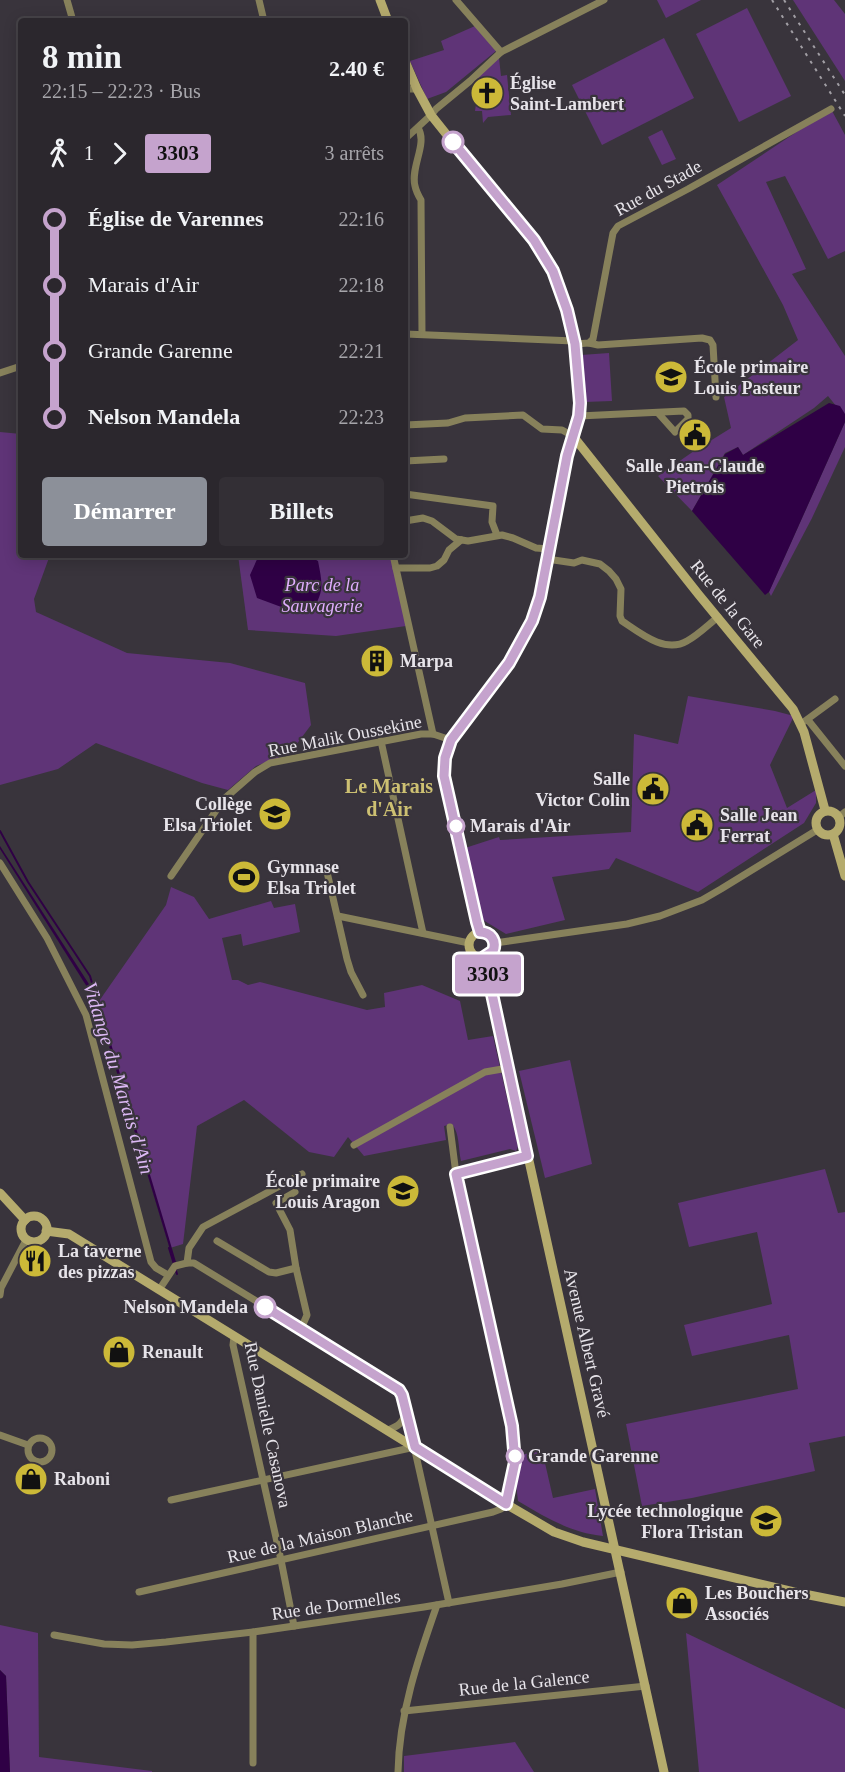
<!DOCTYPE html>
<html lang="fr">
<meta charset="utf-8">
<style>
:root{--surface:#2b272d;--page:#332f35;--text:#f1f3f6;--muted:#a6a5aa;--line:#474449;--accent:#8c9099}
body{margin:0;font-family:"Times New Roman",serif;background:var(--page);color:var(--text);height:100vh;display:flex;flex-direction:column;font-size:22px;white-space:nowrap}
*{box-sizing:border-box;margin:0}
p{font-size:20px;color:var(--muted)}
.icon{flex:none;width:33px;height:33px;fill:none;stroke:currentColor;stroke-width:2;stroke-linecap:round;stroke-linejoin:round}
.map{position:relative;flex:1;overflow:hidden}
.details{position:absolute;left:18px;top:18px;width:390px;height:540px;display:flex;flex-direction:column;background:var(--surface);border-radius:6px;box-shadow:0 3px 15px #0003,0 0 0 2px var(--line)}
.details>*{flex:none}
.badge{padding:0 12px;border-radius:4px;font-size:21px;line-height:39px}
.map>.badge{position:absolute;translate:-50% -50%;box-shadow:0 0 0 3px #fff}
.legs{display:flex;align-items:center;gap:9px;height:66px;padding:0 24px;font-size:20px}
.legs p{margin-inline-start:auto}
.summary{display:flex;align-items:center;justify-content:space-between;height:102px;padding:0 24px}
h1{font-size:33px;font-weight:800;line-height:45px}
.button{display:flex;gap:12px;margin-top:auto;padding:12px 24px}
.button a{flex:1;height:69px;border-radius:6px;background:var(--accent);color:#fff;font-size:24px;font-weight:800;line-height:69px;text-align:center}
.button a+a{background:var(--page);color:var(--text)}
ul{padding:0 24px;list-style:none}
li{display:flex;align-items:center;gap:21px;height:66px;font-size:22px}
li i{display:grid;place-items:center;width:9px;height:100%;margin:0 8px;background:currentColor}
li i::after{content:'';width:15px;height:15px;margin:-8px;border:4px solid;border-radius:50%;background:var(--surface)}
li p{margin-inline-start:auto}
li:first-child i{background:linear-gradient(#0000 50%,currentColor 0)}
li:last-child i{background:linear-gradient(currentColor 50%,#0000 0)}
.map>svg:first-child{display:block}
</style>
<div class="map">
<svg width="845" height="1772" viewBox="0 0 845 1772">
<rect width="100%" height="100%" fill="#39343c"/>
<g fill="#5f3477">
<path d="M657,0h44l-35,18z"/>
<path d="M793,0h41l11,14v67z"/>
<path d="M747,8l44,88 -52,26 -43,-88z"/>
<path d="M475,26l21,25 -50,41 -19,7 -17,-38 34,-11 -3,-9z"/>
<path d="M664,38l30,60 -92,47 -30,-60z"/>
<path d="M499,58l2,18 6,-1 4,40 -23,2 -5,6 -1,-12h-7l1,-7 -3,-24z"/>
<path d="M831,109l14,26v116l-17,8 -43,-83 -19,6 40,87 -14,5 53,82v61l-17,-21 -14,12 -71,47 -5,-8 -13,6 -33,58 -34,-35 36,-25 37,-23 -7,-31 74,-57 -15,-35 -66,-120z"/>
<path d="M662,130l14,29 -14,6 -14,-28z"/>
<path d="M609,353l3,48 -28,1 -3,-47z"/>
<path d="M845,422v25l-33,71 -41,78 -2,-4z"/>
<path d="M0,432l21,2v121h29l-16,44 2,13 91,41 103,10 75,20 6,42 -21,28 -34,13 -28,24 -26,-7 -106,-40 -38,26 -58,16z"/>
<path d="M238,555h153l15,71 -70,10 -88,-6z"/>
<path d="M688,696l87,15 19,5 -24,49 17,43 29,-18v13l-12,20 -106,69 -82,-34 -7,11 -57,8 13,43 -59,14 -23,-14 -18,-72 34,-11 1,3 131,-8 3,-98 44,10z"/>
<path d="M171,887l23,10 15,22 62,-18 3,7 21,-4 5,28 -57,14 -2,-12 -19,4 10,42h6l10,5 12,-3 107,28 18,-3 -1,-14 38,-8 38,16 8,39 25,-4 25,111 -2,4 -6,-2 -49,12c-3,-13 -1,-27 -9,-37l-8,2 2,14 -82,16 -16,-19 -14,20 -25,-5 -65,-52 -47,26 -14,118 -13,4 -73,-244 69,-99z"/>
<path d="M570,1060l22,104 -47,14 -26,-107z"/>
<path d="M825,1169l13,44 7,-1v224l-36,7 6,28 -123,27 -50,8 -16,-82 172,-35 -9,-54 -97,21 -8,-31 88,-21 -15,-72 -68,15 -11,-44z"/>
<path d="M542,1450l11,48 42,-9 8,47c-32,-3 -58,-19 -85,-35l-2,-17 5,-29z"/>
<path d="M0,1625l38,8 1,124 113,14v1h-142l-4,-96 -6,-6z"/>
<path d="M686,1633l159,76v63h-146z"/>
<path d="M515,1742l19,30h-130v-16z"/>
</g>
<g fill="#2f0045">
<path d="M829,403l11,3 5,8v8l-76,170 -4,3 -73,-84 33,-57 13,-7 5,8z"/>
<path d="M259,555h48l11,6c4,21 7,31 -6,49l-28,-2 -27,-10 -7,-23z"/>
<path d="M0,846l96,149 -2,3 -94,-149z"/>
<path d="M98,1000l78,262 -2,1 -78,-260z"/>
<path d="M0,1670l6,6 4,96h-10z"/>
</g>
<g fill="none" stroke-linecap="round" stroke-linejoin="round">
<g stroke="#2f0045" stroke-width="2">
<path d="M0,831l28,51 62,94 8,28"/>
<path d="M169,1248l8,26"/>
</g>
<g stroke="#87815b" stroke-width="7">
<path d="M67,0l6,21"/>
<path d="M259,0l5,21"/>
<path d="M456,0l45,52"/>
<path d="M405,89h12"/>
<path d="M418,128c10,15 -8,40 -3,58 1,5 3,9 6,14l1,134"/>
<path d="M405,139l26,-24 5,-6 34,-28 31,-29 103,-52"/>
<path d="M405,334l169,7"/>
<path d="M589,343l9,2 104,-7 8,2 3,5 3,52"/>
<path d="M575,344l14,-1 4,-4 20,-106 5,-7 70,-37 143,-80"/>
<path d="M0,373l21,-7"/>
<path d="M579,416l105,-5 4,4v4l-13,13 -17,-19"/>
<path d="M405,425l43,-2 17,-5 58,-3 19,14 20,1 11,6"/>
<path d="M405,461l39,-2"/>
<path d="M405,494l88,12 -1,16 5,13"/>
<path d="M405,521l18,-3 9,3 24,18 12,2 34,-6 11,3 23,10 13,1"/>
<path d="M393,555l40,179"/>
<path d="M547,559l27,4 8,-3 18,4 9,7 7,8 5,10 -1,27 2,5c18,12 43,33 65,20 11,-6 21,-16 31,-24"/>
<path d="M396,568h34l7,-2 7,-6 5,-10 12,-10"/>
<path d="M808,720l37,46"/>
<path d="M805,721l30,-22"/>
<path d="M381,741l42,192"/>
<path d="M839,817l6,-5"/>
<path d="M0,863l47,75 39,77 65,247 5,6 12,7"/>
<path d="M327,872l20,87 4,13 12,23"/>
<path d="M171,876l53,-77 31,-27 15,-9 151,-29h12l18,6"/>
<path d="M338,916l131,27"/>
<path d="M495,943l132,-19 33,-8 42,-16 19,-11 96,-59"/>
<path d="M354,1145l131,-73 23,-4"/>
<path d="M456,1174l71,-18"/>
<path d="M295,1192l-19,11 14,27 6,38 11,47 -6,14"/>
<path d="M217,1241l52,31 7,1 20,-5"/>
<path d="M187,1263l2,-15 14,-21 99,-53"/>
<path d="M159,1290l16,-24 12,-3h7l157,96 48,31 3,5 3,11 44,197"/>
<path d="M0,1295l1,-7 25,-48"/>
<path d="M234,1337l-1,8 48,215 13,66"/>
<path d="M388,1430c11,-4 14,-7 19,-18"/>
<path d="M0,1435l28,10"/>
<circle cx="40" cy="1450" r="12"/>
<path d="M171,1500l244,-53"/>
<path d="M139,1592l354,-80 8,-3 5,-5 9,-42 -3,-36 -56,-252 -6,-47"/>
<path d="M253,1632v131"/>
<path d="M54,1635l50,9 28,1 34,-3 87,-10 171,-25 138,-23 59,-12"/>
<path d="M404,1711l242,-25"/>
<path d="M398,1772c1,-58 20,-113 39,-167"/>
</g>
<g stroke="#b5ab6d" stroke-width="9">
<path d="M380,0l8,21"/>
<path d="M405,61l12,28 14,26 67,84 36,41 12,19 13,28 14,46 5,44 1,39 -13,40 -28,146c-7,22 -16,41 -29,61l-58,77 -6,18 -1,18 33,146 3,10"/>
<path d="M573,436l126,159 94,114 11,23 21,78"/>
<circle cx="828" cy="823" r="12"/>
<path d="M833,834l12,42"/>
<circle cx="482" cy="945" r="13"/>
<path d="M484,957l180,815"/>
<path d="M0,1193l25,27"/>
<circle cx="34" cy="1229" r="13"/>
<path d="M46,1231l23,3 437,270 48,28 29,10 211,50 51,10"/>
</g>
<g stroke="#a19ea4" stroke-width="2" stroke-dasharray="3 6" stroke-linecap="butt">
<path d="M772,0l73,116"/>
<path d="M784,0l61,95"/>
</g>
</g>
<g fill="none" stroke-linecap="round" stroke-linejoin="round">
<g stroke="#fff" stroke-width="14">
<path id="line-1" d="M265,1307l134,83 3,5 13,52 91,57 9,-42 -3,-36 -56,-252 71,-18 -43,-199 9,-6c4,-10 -2,-19 -13,-19l-3,-10 -33,-146 1,-18 6,-18 58,-77 23,-42 8,-24 27,-141 12,-40 1,-13 -5,-59 -8,-34 -14,-39 -19,-31 -81,-98"/>
</g>
<use href="#line-1" stroke="#c5a3cd" stroke-width="9"/>
</g>
<defs>
<g id="church-disc" transform="scale(1.725)"><circle r="9.5" fill="#ccb938" stroke="#39343c"/><path d="M-1.2-6h2.4v3.5h3.3v2.4h-3.3V6h-2.4V-.1h-3.3v-2.4h3.3Z" fill="#111"/></g>
<g id="school-disc" transform="scale(1.725)"><circle r="9.5" fill="#ccb938" stroke="#39343c"/><path d="M0-5L7-2L0 1L-7-2ZM-4 1L0 2.5L4 1V4Q0 6-4 4Z" fill="#111"/></g>
<g id="civic-disc" transform="scale(1.725)"><circle r="9.5" fill="#ccb938" stroke="#39343c"/><path d="M-.6-6.5H3V-4.5H.6V-3L4-1V1h2V6H-6V1h2V-1L-.6-3ZM-1.2 2.5V6h2.4V2.5Z" fill="#111"/></g>
<g id="building-disc" transform="scale(1.725)"><circle r="9.5" fill="#ccb938" stroke="#39343c"/><path d="M-4-6H4V6H1V3H-1V6H-4ZM-2.5-4.3h1.7v1.8h-1.7ZM.8-4.3h1.7v1.8H.8ZM-2.5-1h1.7V.8h-1.7ZM.8-1h1.7V.8H.8Z" fill="#111"/></g>
<g id="stadium-disc" transform="scale(1.725)"><circle r="9.5" fill="#ccb938" stroke="#39343c"/><path d="M0-5a6.5 5 0 1 0 0 10a6.5 5 0 1 0 0-10ZM-3.5-1.8h7v3.6h-7Z" fill="#111"/></g>
<g id="restaurant-disc" transform="scale(1.725)"><circle r="9.5" fill="#ccb938" stroke="#39343c"/><path d="M-5-6h1v4h1v-4h1v4h1v-4h1v5L-1.5 .5V6h-2V.5L-5-1ZM5-6V6H3V1.5H1.5Q1.5-4 5-6Z" fill="#111"/></g>
<g id="shop-disc" transform="scale(1.725)"><circle r="9.5" fill="#ccb938" stroke="#39343c"/><path d="M-5-2.5h2.3a2.7 3.5 0 0 1 5.4 0H5L5.5 6h-11ZM-1.5-2.5h3a1.5 2.3 0 0 0-3 0Z" fill="#111"/></g>
</defs>
<g fill-rule="evenodd">
<use href="#church-disc" x="487" y="93"/>
<use href="#school-disc" x="671" y="377"/>
<use href="#civic-disc" x="695" y="435"/>
<use href="#building-disc" x="377" y="661"/>
<use href="#civic-disc" x="653" y="789"/>
<use href="#school-disc" x="275" y="814"/>
<use href="#civic-disc" x="697" y="825"/>
<use href="#stadium-disc" x="244" y="877"/>
<use href="#school-disc" x="403" y="1191"/>
<use href="#restaurant-disc" x="35" y="1261"/>
<use href="#shop-disc" x="119" y="1352"/>
<use href="#shop-disc" x="31" y="1479"/>
<use href="#school-disc" x="766" y="1521"/>
<use href="#shop-disc" x="682" y="1603"/>
</g>
<g fill="#fff" stroke="#c5a3cd" stroke-width="3">
<circle cx="453" cy="142" r="10"/>
<circle cx="456" cy="826" r="8"/>
<circle cx="265" cy="1307" r="10"/>
<circle cx="515" cy="1456" r="8"/>
</g>
<g text-anchor="middle" stroke-width="4.5" stroke-linejoin="round" paint-order="stroke">
<g font-size="18" font-weight="bold" fill="#e7e4ea" stroke="#39343c" text-anchor="start">
<text x="510" y="89">Église<tspan x="510" dy="21">Saint-Lambert</tspan></text>
<text x="694" y="373">École primaire<tspan x="694" dy="21">Louis Pasteur</tspan></text>
<text x="695" y="472" text-anchor="middle">Salle Jean-Claude<tspan x="695" dy="21">Pietrois</tspan></text>
<text x="400" y="667">Marpa</text>
<text x="630" y="785" text-anchor="end">Salle<tspan x="630" dy="21">Victor Colin</tspan></text>
<text x="252" y="810" text-anchor="end">Collège<tspan x="252" dy="21">Elsa Triolet</tspan></text>
<text x="720" y="821">Salle Jean<tspan x="720" dy="21">Ferrat</tspan></text>
<text x="267" y="873">Gymnase<tspan x="267" dy="21">Elsa Triolet</tspan></text>
<text x="380" y="1187" text-anchor="end">École primaire<tspan x="380" dy="21">Louis Aragon</tspan></text>
<text x="58" y="1257">La taverne<tspan x="58" dy="21">des pizzas</tspan></text>
<text x="142" y="1358">Renault</text>
<text x="54" y="1485">Raboni</text>
<text x="743" y="1517" text-anchor="end">Lycée technologique<tspan x="743" dy="21">Flora Tristan</tspan></text>
<text x="705" y="1599">Les Bouchers<tspan x="705" dy="21">Associés</tspan></text>
</g>
<g font-size="18" fill="#e7e4ea" stroke="#39343c">
<text transform="translate(658 188) rotate(-29)" y="6">Rue du Stade</text>
<text transform="translate(728 604) rotate(51)" y="6">Rue de la Gare</text>
<text transform="translate(345 736) rotate(-11)" y="6">Rue Malik Oussekine</text>
<text transform="translate(587 1343) rotate(77)" y="6">Avenue Albert Gravé</text>
<text transform="translate(268 1425) rotate(78)" y="6">Rue Danielle Casanova</text>
<text transform="translate(320 1536) rotate(-13)" y="6">Rue de la Maison Blanche</text>
<text transform="translate(336 1605) rotate(-8)" y="6">Rue de Dormelles</text>
<text transform="translate(524 1683) rotate(-6)" y="6">Rue de la Galence</text>
</g>
<g font-size="18" font-style="italic" fill="#e0aefe" stroke="#39343c">
<text x="322" y="591">Parc de la<tspan x="322" dy="21">Sauvagerie</tspan></text>
</g>
<g font-size="18" font-weight="bold" fill="#e7e4ea" stroke="#39343c" text-anchor="start">
<text x="470" y="832">Marais d'Air</text>
<text x="248" y="1313" text-anchor="end">Nelson Mandela</text>
<text x="528" y="1462">Grande Garenne</text>
</g>
<g font-size="20" font-weight="bold" fill="#cdc072" stroke="#39343c">
<text x="389" y="793">Le Marais<tspan x="389" dy="23">d'Air</tspan></text>
</g>
<g font-size="20" font-style="italic" fill="#dcb8f4" stroke="#39343c">
<text transform="translate(119 1078) rotate(73)" y="7">Vidange du Marais d'Ain</text>
</g>
</g>
</svg>
<b class="badge" style="left:488px;top:974px;background:#c5a3cd;color:#111">3303</b>
<section class="details">
<div class="summary"><div><h1>8 min</h1><p>22:15 – 22:23 · Bus</p></div><b>2.40 €</b></div>
<div class="legs"><svg class="icon" aria-label="walk" viewBox="0 0 24 24"><circle cx="13" cy="4" r="2"/><path d="M13 8l-2 6 4 7M11 14l-3 7M7 12l3-4h3l4 4"/></svg>1<svg class="icon" aria-label="forward" viewBox="0 0 24 24"><path d="M9 5l7 7-7 7"/></svg><b class="badge" style="background:#c5a3cd;color:#111">3303</b><p>3 arrêts</p></div>
<ul>
<li><i style="color:#c5a3cd"></i><b>Église de Varennes</b><p>22:16</p></li>
<li><i style="color:#c5a3cd"></i><span>Marais d'Air</span><p>22:18</p></li>
<li><i style="color:#c5a3cd"></i><span>Grande Garenne</span><p>22:21</p></li>
<li><i style="color:#c5a3cd"></i><b>Nelson Mandela</b><p>22:23</p></li>
</ul>
<div class="button"><a>Démarrer</a><a>Billets</a></div>
</section>
</div>
